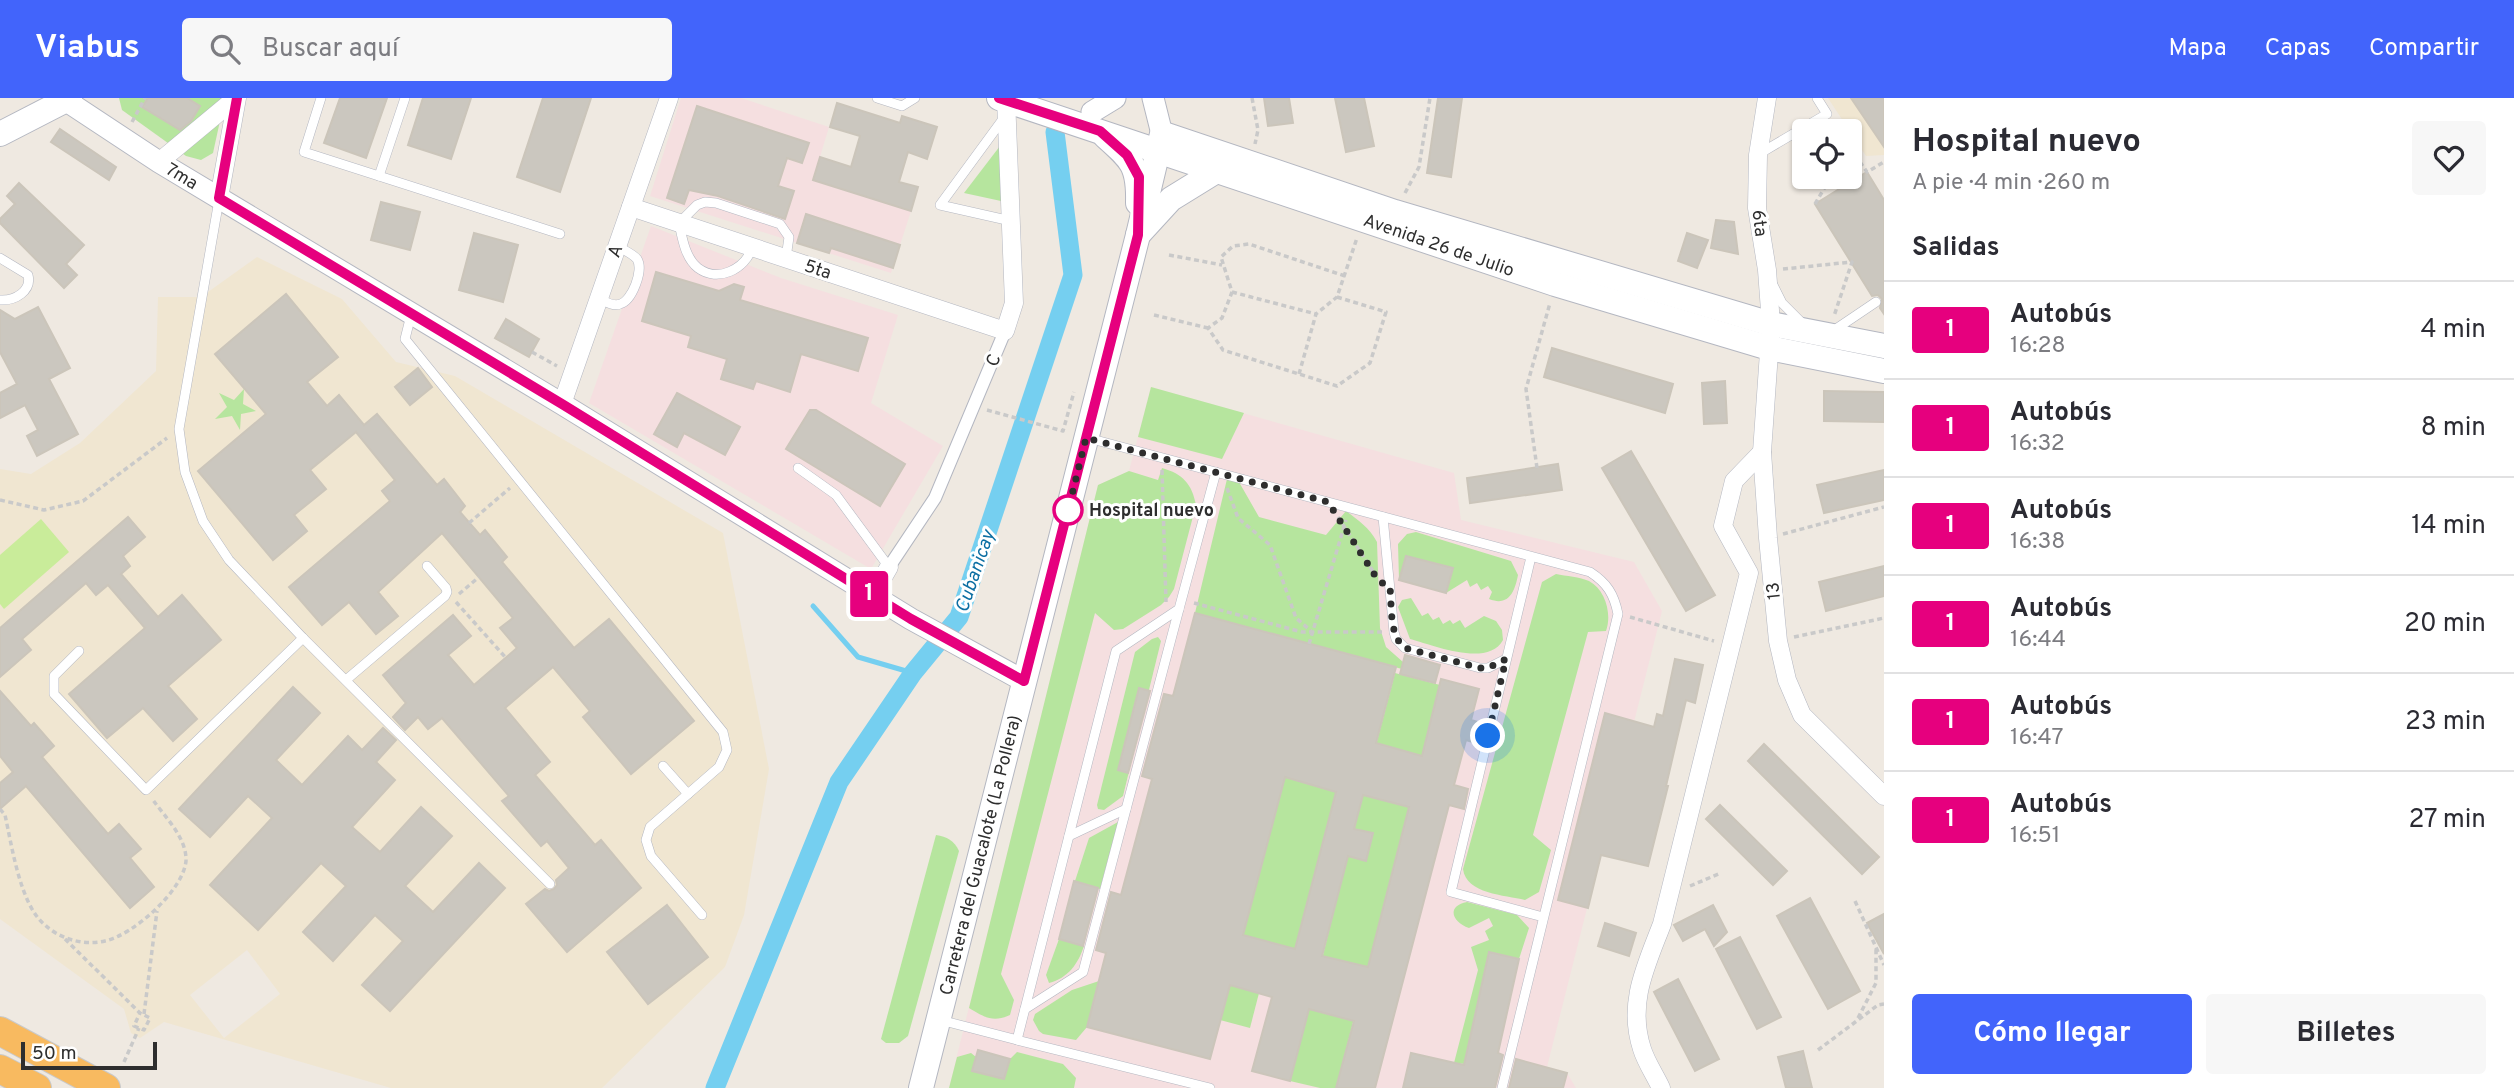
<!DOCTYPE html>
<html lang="es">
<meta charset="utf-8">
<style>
:root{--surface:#fff;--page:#f7f7f7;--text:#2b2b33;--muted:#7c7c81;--line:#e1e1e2;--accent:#4264fb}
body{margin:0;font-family:Overpass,sans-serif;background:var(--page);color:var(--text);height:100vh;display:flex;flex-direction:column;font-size:26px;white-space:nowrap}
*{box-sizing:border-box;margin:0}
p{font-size:23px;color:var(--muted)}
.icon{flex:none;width:38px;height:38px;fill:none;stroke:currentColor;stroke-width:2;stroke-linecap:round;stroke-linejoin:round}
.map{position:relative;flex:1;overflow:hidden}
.sheet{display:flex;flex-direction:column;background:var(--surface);width:630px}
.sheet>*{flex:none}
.badge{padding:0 14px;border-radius:5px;font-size:24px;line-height:46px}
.tools{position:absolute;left:1792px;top:21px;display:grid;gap:14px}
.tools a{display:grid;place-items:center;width:70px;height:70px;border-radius:7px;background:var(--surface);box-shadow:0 2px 5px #0004;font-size:35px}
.scale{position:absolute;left:21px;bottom:18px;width:136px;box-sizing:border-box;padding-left:7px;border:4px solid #2e2e2e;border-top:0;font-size:19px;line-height:24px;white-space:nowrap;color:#2e2e2e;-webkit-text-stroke:5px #fff;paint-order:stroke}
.you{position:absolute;width:35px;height:35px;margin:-18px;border:5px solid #fff;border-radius:50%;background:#1a73e8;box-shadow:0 0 0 10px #1a73e833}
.map>.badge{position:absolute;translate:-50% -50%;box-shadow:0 0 0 4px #fff}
h2{padding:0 28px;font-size:26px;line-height:63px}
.round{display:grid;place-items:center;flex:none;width:74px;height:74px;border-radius:7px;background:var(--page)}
.summary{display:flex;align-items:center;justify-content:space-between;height:119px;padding:0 28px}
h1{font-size:33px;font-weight:700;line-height:52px}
.primary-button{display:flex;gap:14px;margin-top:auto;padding:14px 28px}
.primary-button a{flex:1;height:80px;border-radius:7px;background:var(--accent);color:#fff;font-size:28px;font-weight:700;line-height:80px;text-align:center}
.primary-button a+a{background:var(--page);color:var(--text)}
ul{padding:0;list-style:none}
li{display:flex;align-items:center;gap:21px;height:98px;padding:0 28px;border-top:2px solid var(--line)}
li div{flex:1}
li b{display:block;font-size:26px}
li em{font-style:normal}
li .badge{min-width:77px;font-weight:700;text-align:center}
header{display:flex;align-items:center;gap:42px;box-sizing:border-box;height:98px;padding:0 35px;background:var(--accent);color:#fff}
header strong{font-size:33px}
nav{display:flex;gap:38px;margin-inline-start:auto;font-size:24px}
.search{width:490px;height:63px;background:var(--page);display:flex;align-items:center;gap:18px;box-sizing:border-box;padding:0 24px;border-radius:7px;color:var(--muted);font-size:26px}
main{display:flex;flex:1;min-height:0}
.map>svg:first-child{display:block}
</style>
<header>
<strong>Viabus</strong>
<div class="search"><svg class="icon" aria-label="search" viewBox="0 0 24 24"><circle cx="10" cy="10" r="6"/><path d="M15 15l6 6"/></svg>Buscar aquí</div>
<nav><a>Mapa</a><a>Capas</a><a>Compartir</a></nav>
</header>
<main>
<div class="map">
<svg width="1884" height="990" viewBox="0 0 1884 990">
<rect width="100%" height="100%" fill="#efe9e1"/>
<g fill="#f0e6d1" fill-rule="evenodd">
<path d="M1828,0h56v57l-18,1z"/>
<path d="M257,159l85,42 54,63 59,14 268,157 46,236 -25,146 -19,52 -123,121h-211l-227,-66 -24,16 -9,-5 -7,-24 -124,-90v-450l31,5 49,-31 76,-72 2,-74h43zM247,852l33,44 -56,44 -34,-43z"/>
</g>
<g fill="#f5dfe0">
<path d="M681,0h60l88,29 -16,53 98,31 -20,62 -241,-77z"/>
<path d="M651,128l130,52 117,37 -27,88 72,43 -72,123 -282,-166z"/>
<path d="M1151,289l303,86 7,47 173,42 28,49 -115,456 20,6 9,15h-627l149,-603 31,-14z"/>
</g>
<g fill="#b6e59e">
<path d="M119,0h106l-12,55 -12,7 -15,-4 -64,-46z"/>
<path d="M1000,48l1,55 -37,-8z"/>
<path d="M1151,289l93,26 -22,46 -84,-22z"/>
<path d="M244,291l-1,15 13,7 -15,3 -1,16 -8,-14 -17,3 12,-12 -8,-14 15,7z"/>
<path d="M1162,370c21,6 30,16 34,37l-22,84 -5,8 -8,8 -38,24 -9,1 -19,-17 -94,361 13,26 -4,15c-17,8 -26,2 -41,-7l129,-523 31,-14 29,9z"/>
<path d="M1227,381l12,3 20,35 67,18 20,-24c13,10 23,16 31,31l3,86 6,19 17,15 -1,7 -207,-56z"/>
<path d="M1416,434l95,29 7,14c-3,16 -9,32 -29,24l3,-7 -4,-6 -7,4 -4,-7 -7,4 -3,-7 -21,13 6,-25 -46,-12 -7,24 -1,-36 9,-10z"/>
<path d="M1556,476c10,2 24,3 33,7 17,9 23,34 17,50l-18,1 -55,203 18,15 -12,42 -14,8c-20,-5 -59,-6 -62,-31l79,-287z"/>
<path d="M1411,500l11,18 6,-3 5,7 6,-3 4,7 7,-4 3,4 7,-4 5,8 19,-12 12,5 6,9 1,10c-15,28 -70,5 -93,-1l-12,-32 4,-7z"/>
<path d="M1158,539l3,4 -38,155 -19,14 -6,-1 -1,-4 38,-153 17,-13z"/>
<path d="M1395,575l45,12 -22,88 -46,-13z"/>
<path d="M1289,663l13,21 18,5 21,-11 -51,191 -19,-24 -17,-5 -5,17 -11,-3z"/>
<path d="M1366,684l14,17 15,4 3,-11 14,3 -49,192 -45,-12z"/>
<path d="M1118,724l-18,67 -25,-8 14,-43z"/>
<path d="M936,737c11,2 18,5 23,16l-51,185 -9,7h-13l-5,-4z"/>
<path d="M1467,804l50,13 12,13 -10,31 -30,-6 -24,111 -11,-1 24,-93 -7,-23 18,-7 -4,-9 8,-5 -4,-8 -20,10c-17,-6 -23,-22 -2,-26z"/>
<path d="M1059,841l25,7c-6,18 -16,32 -35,37l-3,-8z"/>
<path d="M1099,883l-12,46 -11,13 -33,-6 -4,-3 -6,-11 2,-6 37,-24z"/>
<path d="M1230,887l29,8 -9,35 -30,-8z"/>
<path d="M1314,892l44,13 -22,85h-16l-30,-7z"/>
<path d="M1017,954l46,12 13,14 -2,10h-125l8,-31 14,-4 5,4 -3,14 30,8 7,-20z"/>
</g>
<path fill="#c9ec9a" d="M41,421l28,33 -65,57 -4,-5v-49z"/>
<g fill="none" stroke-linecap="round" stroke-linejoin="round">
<path stroke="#75cff0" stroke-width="5" d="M813,508l45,51 55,16"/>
<path stroke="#75cff0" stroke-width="19" d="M715,990l124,-306 74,-109 46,-56 114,-342 -18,-143"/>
</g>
<g fill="#cbc7bf" stroke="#cbc5ba" stroke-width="2" fill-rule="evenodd">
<path d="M148,0h39l13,8 -9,15 -11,9 -38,-23z"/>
<path d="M340,0h47l-21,60 -42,-15z"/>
<path d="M423,0h48l-20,61 -43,-14z"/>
<path d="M543,0h48l-31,94 -43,-15z"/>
<path d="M1264,0h25l4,25 -25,3z"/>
<path d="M1335,0h29l10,48 -28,6z"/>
<path d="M1438,0h24l-11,79 -24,-4z"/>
<path d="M1851,0h33v49z"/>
<path d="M837,5l63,20 2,-7 35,11 -10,32 -19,-7 -9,30 19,5 -7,24 -98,-31 7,-23 31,10 9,-31 -30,-9z"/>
<path d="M697,8l112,37 -7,20 -15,-5 -9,28 16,5 -9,28 -67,-23 -29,-6 -5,14 -17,-6z"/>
<path d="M60,31l56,38 -7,13 -58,-38z"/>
<path d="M1867,74l17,28v114l-4,-6 2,-9 -4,-4 -6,1 -57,-92z"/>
<path d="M19,85l65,62 -18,19 11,11 -13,13 -64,-65v-4l15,-15 -8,-8z"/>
<path d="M381,104l39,10 -10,38 -39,-10z"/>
<path d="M806,116l94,31 -7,23 -62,-20 -2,5 -32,-10z"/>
<path d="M1716,122l18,2 4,32 -27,-6z"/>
<path d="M474,135l44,12 -15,57 -44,-12z"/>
<path d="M1687,135l21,7 -11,28 -19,-7z"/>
<path d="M656,174l63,19 15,-7 10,3 -4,13 128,38 -10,33 -57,-17 -11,38 -34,-11 -3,8 -32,-10 6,-20 -39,-12 3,-11 -49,-15z"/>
<path d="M286,196l52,63 -31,25 20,24 12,-11 25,30 13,-11 60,71 7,-6 21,27 -5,6 20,23 5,-5 22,27 -5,5 72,86 35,-29 85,102 -63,53 -48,-57 7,-6 -37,-44 -48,41 45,54 -15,13 60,70 6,-5 40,48 -74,64 -41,-48 19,-15 4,2 5,-2 3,-4 -1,-5 13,-12 -22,-27 -6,5 -39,-45 7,-5 -67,-78 -14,11 -10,-12 -13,13 -12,-13 13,-14 -23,-28 70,-60 18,21 -23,19 26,30 43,-37 -17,-20 13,-10 -71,-85 -64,59 20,24 -22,18 -27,-32 -27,23 -33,-38 101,-86 -8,-10 13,-11 -39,-48 -46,38 16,19 -32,26 13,16 -34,29 -75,-89 68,-57 -51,-60z"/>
<path d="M38,209l32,61 -21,11 29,55 -41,22 -10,-20 11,-6 -13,-25 -25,13v-25l17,-9 -17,-32v-42l15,9z"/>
<path d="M506,221l33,20 -10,18 -34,-19z"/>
<path d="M1552,250l121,36 -8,29 -121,-36z"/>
<path d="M418,270l14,19 -22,18 -15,-18z"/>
<path d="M1725,283l2,42 -23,1 -2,-41z"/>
<path d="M1824,293l60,1v30l-60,-1z"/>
<path d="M677,295l63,34 -15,28 -41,-22 -7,14 -23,-13z"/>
<path d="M810,312h6l89,54 -25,42 -94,-57z"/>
<path d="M1631,353l84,144 -29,16 -84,-143z"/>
<path d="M1558,366l4,26 -92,13 -3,-25z"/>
<path d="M1884,372v30l-60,13 -7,-28z"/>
<path d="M128,419l17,20 -22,19 7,10 -9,8 37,43 24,-22 39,45 -53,46 29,33 -24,22 -30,-33 -36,30 -38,-44 76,-66 -37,-43 -12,10 -10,-12 -64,56 9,11 -31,27v-49z"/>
<path d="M1406,458l47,12 -7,25 -47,-13z"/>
<path d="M1884,468v30l-58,15 -7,-29z"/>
<path d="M1195,515l201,54 -20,76 46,13 19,-77 38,10 -8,31 13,4 -5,20 -13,-4 -12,45 14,4 -4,20 -15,-4 -74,283h-39l18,-67 -45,-12 -19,72 -38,-10 20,-74 -42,-12 -20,74 -123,-32 19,-74 -10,-3 15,-58 10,3 31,-116 -10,-3 22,-82 9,2zM1285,679l51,15 -41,157 -52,-14zM1363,697l46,12 -41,160 -46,-11 26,-100 18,5 7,-28 -19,-4z"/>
<path d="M1405,557l35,10 -5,18 -35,-9z"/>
<path d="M1675,561l28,6 -8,38 -9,-3 -20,86h2l-20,80 -47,-11 -13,53 -30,-8 47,-187 49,14 3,-13 6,2z"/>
<path d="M293,589l27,26 -44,47 26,25 46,-49 14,14 21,-22 13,12 -20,22 19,18 -43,47 28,25 41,-45 31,29 -47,50 28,26 46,-49 26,25 -115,123 -28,-26 41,-44 -28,-26 -42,46 -30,-29 43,-46 -25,-23 -63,67 -48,-45 62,-67 -24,-22 -38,41 -31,-28z"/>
<path d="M1139,590l11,3 -22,82 -10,-3z"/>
<path d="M0,593l31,35 3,-3 20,23 -12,11 66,77 11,-10 22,25 -11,9 24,29 -24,21 -104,-122 -26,23v-26l13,-11 -13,-16z"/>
<path d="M1764,646l115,113 -17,17 -114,-113z"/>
<path d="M1720,707l67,66 -14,14 -67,-66z"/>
<path d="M1074,783l24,7 -15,58 -24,-7z"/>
<path d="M1810,800l50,93 -32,18 -51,-93z"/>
<path d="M667,807l41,52 -60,47 -41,-52z"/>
<path d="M1713,807l14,27 -13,14 -9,-17 -22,12 -9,-16z"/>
<path d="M1884,816v40l-17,-31z"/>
<path d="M1605,825l31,10 -7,23 -31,-10z"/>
<path d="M1740,839l41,80 -24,12 -41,-80z"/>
<path d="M1489,854l30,7 -21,94 5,2 -8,33h-92l8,-35 53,12z"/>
<path d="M1678,881l41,80 -24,12 -41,-79z"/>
<path d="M978,952l32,9 -6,20 -32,-8z"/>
<path d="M1803,953l9,37h-26l-8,-31z"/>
<path d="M1516,961l51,14 -4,15h-54z"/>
</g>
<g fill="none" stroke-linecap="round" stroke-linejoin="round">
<g stroke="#b4b7c1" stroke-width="10">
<g id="service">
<path d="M321,0l-17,54 256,82"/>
<path d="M877,0l25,8 13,-8"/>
<path d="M1006,17l-66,90 71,16"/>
<path d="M1759,56l68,-40 -10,-16"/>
<path d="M379,78l26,-78"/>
<path d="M219,102l-40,229 6,43 18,49 26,39 74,78 247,246"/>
<path d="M752,150c-7,21 -34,35 -54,20 -13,-10 -16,-31 -19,-45l18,-18 8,-3 11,1 64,21 9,13 -3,21"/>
<path d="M0,160l28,17c4,16 -13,26 -28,25"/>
<path d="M1773,187l9,18 20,20"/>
<path d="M598,201c7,2 15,8 22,5 12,-3 24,-34 17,-45 -5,-6 -14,-9 -20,-13"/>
<path d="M411,217l-6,24 318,393 4,18 -8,17 -69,60 -4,13 5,16 51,59"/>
<path d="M1833,233l43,-29"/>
<path d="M1088,340l502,134c17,11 24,22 28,42l-116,474"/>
<path d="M798,370l38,27 53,72"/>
<path d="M1383,419l11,115 2,7 9,9 75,20h8l18,-9"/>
<path d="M1531,459l-80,335 92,25"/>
<path d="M79,553l-25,25v18l92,96 157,-152"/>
<path d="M346,582l99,-84 2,-4 -1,-4 -19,-22"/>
<path d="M663,668l25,28"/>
<path d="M1069,738l57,-27"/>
<path d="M1025,911l58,-37 96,-363"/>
<path d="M940,922l77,20 99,-389 63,-42 37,-137"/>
<path d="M1017,942l193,48"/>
</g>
</g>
<g stroke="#b4b7c1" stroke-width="14">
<path id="pedestrian" d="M889,469l46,-69 70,-167"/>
</g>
<g stroke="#b4b7c1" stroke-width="19">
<g id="minor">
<path d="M1767,0l-9,57 -1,53 10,62 4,54 -9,128 6,86 10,103 9,39 15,35 82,81"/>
<path d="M159,64l77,-64"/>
<path d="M219,100l18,-100"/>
<path d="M631,109l374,124 9,-28 -8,-205"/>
<path d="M562,306l107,-306"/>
<path d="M872,498l17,-29"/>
<path d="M1661,990c-6,-13 -15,-26 -19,-39 -15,-46 4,-83 20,-125l87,-351 -26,-47 11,-45 28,-29"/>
</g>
</g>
<g stroke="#b4b7c1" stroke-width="23">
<g id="tertiary">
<path d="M62,0l97,64 403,242 349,215 113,62"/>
<path d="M1153,0l9,36"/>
<path d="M1092,14l23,-14"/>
</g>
</g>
<g stroke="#b4b7c1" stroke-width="26">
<g id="secondary">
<path d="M999,0l556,186 214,64 115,23"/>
<path d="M0,36l70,-36"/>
<path d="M1167,37l228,77 376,112 113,22"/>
<path d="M1105,38c27,24 34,30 33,67"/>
<path d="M1138,137l33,-36 47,-29"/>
<path d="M921,990l217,-853 24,-101"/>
</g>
</g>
<g stroke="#c9c9c9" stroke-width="30">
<g id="trunk">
<path d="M0,933l106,57"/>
<path d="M0,971l37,19"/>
</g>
</g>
<g stroke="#c9c9c9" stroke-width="3.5" stroke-dasharray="5 3.5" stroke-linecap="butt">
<path d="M1252,0l6,32 -3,14"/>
<path d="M132,24l13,-24"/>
<path d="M1850,50l17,24 17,-10"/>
<path d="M1405,95l14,-26 11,-69"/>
<path d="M1815,106l16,-27"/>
<path d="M1169,157l53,10"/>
<path d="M1783,171l69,-7 -18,54"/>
<path d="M1232,194l84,22"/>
<path d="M1337,199l49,15 -16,51 -33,23 -114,-36 -15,-22 14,-10 10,-26 -11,-35 12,-11 16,-2 96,32"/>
<path d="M1154,217l54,13"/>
<path d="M532,254l25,14"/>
<path d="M1299,276l17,-60 21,-17 20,-59"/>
<path d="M987,312l76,21 11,-39"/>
<path d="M1537,370l-11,-79 24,-86"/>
<path d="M1162,372l4,132"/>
<path d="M1227,390l11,30 32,27 26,73 15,13"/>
<path d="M0,402l44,10 39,-9 84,-63"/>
<path d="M1338,419l36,56"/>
<path d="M469,425l41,-35"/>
<path d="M1783,436l101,-27"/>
<path d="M459,496l20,-17"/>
<path d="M456,504l50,56"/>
<path d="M1194,505l108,29h80"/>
<path d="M1630,519l84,24"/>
<path d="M1794,539l90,-19"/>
<path d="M1309,546l37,-124"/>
<path d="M0,711l5,6c7,31 15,90 40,110 15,14 39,21 60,16 28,-6 78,-50 81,-80 1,-23 -21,-44 -33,-61"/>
<path d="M1690,788l31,-13"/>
<path d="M1855,803l29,64"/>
<path d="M65,841l75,74 10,5 -6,12 -10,-4 6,-13"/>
<path d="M144,916l13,-103"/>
<path d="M1858,920l18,-35v-35"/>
<path d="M1818,952l60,-45 6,-1"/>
<path d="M124,964l15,-34"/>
</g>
<use href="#service" stroke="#fff" stroke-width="9"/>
<use href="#pedestrian" stroke="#fff" stroke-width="12"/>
<use href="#minor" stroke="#fff" stroke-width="18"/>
<use href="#tertiary" stroke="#fff" stroke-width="21"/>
<use href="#secondary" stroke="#fff" stroke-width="24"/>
<use href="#trunk" stroke="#f8ba60" stroke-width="28"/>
</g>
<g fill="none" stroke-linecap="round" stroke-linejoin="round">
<g stroke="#fff" stroke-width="16">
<path id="line" d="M237,0l-18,100 343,206 349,215 113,62 114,-446 1,-58 -12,-22 -27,-24 -101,-33"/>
</g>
<use href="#line" stroke="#e6007e" stroke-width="10"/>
<path stroke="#2e2e2e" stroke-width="7" stroke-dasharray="0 12.6" d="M1068,412l-2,9 20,-81 242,64 50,78 12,8c2,19 -1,48 15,60l75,20h8l18,-9 -18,77"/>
</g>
<circle fill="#fff" stroke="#e6007e" stroke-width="3.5" cx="1068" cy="412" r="14"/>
<g text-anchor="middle" stroke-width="6" stroke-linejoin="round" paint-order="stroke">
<g font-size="18" fill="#2e2e2e" stroke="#fff">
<text transform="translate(182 78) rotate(31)" y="6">7ma</text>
<text transform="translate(1760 125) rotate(83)" y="6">6ta</text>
<text transform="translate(1439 147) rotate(19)" y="6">Avenida 26 de Julio</text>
<text transform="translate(615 153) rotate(-70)" y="6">A</text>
<text transform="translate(818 171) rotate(18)" y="6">5ta</text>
<text transform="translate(993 262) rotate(-68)" y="6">C</text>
<text transform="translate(1773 493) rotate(-96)" y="6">13</text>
<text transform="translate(980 757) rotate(-76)" y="6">Carretera del Guacalote (La Pollera)</text>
</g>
<g font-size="18" font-weight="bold" fill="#2e2e2e" stroke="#fff" text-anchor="start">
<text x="1089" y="418">Hospital nuevo</text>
</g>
<g font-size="19" font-style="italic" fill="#0d6fa3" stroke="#fff">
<text transform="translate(974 473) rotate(-71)" y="7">Cubanicay</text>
</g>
</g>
</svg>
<div class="tools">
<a><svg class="icon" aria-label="locate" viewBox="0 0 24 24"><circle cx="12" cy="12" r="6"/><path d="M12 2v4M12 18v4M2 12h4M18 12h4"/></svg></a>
</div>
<div class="scale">50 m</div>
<div class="you" style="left:1488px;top:638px"></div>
<b class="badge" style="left:869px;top:496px;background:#e6007e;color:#fff">1</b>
</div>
<section class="sheet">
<div class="summary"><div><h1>Hospital nuevo</h1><p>A pie · 4 min · 260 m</p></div><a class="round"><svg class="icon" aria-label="heart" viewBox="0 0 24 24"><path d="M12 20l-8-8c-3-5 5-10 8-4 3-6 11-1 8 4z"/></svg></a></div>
<h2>Salidas</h2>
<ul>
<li><span class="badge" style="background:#e6007e;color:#fff">1</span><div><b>Autobús</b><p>16:28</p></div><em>4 min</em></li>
<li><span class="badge" style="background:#e6007e;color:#fff">1</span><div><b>Autobús</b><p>16:32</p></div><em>8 min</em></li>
<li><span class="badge" style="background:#e6007e;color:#fff">1</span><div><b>Autobús</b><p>16:38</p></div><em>14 min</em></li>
<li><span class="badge" style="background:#e6007e;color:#fff">1</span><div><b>Autobús</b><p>16:44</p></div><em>20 min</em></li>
<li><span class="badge" style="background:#e6007e;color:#fff">1</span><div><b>Autobús</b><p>16:47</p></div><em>23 min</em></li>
<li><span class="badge" style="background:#e6007e;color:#fff">1</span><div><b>Autobús</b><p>16:51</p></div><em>27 min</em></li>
</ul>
<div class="primary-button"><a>Cómo llegar</a><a>Billetes</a></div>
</section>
</main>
